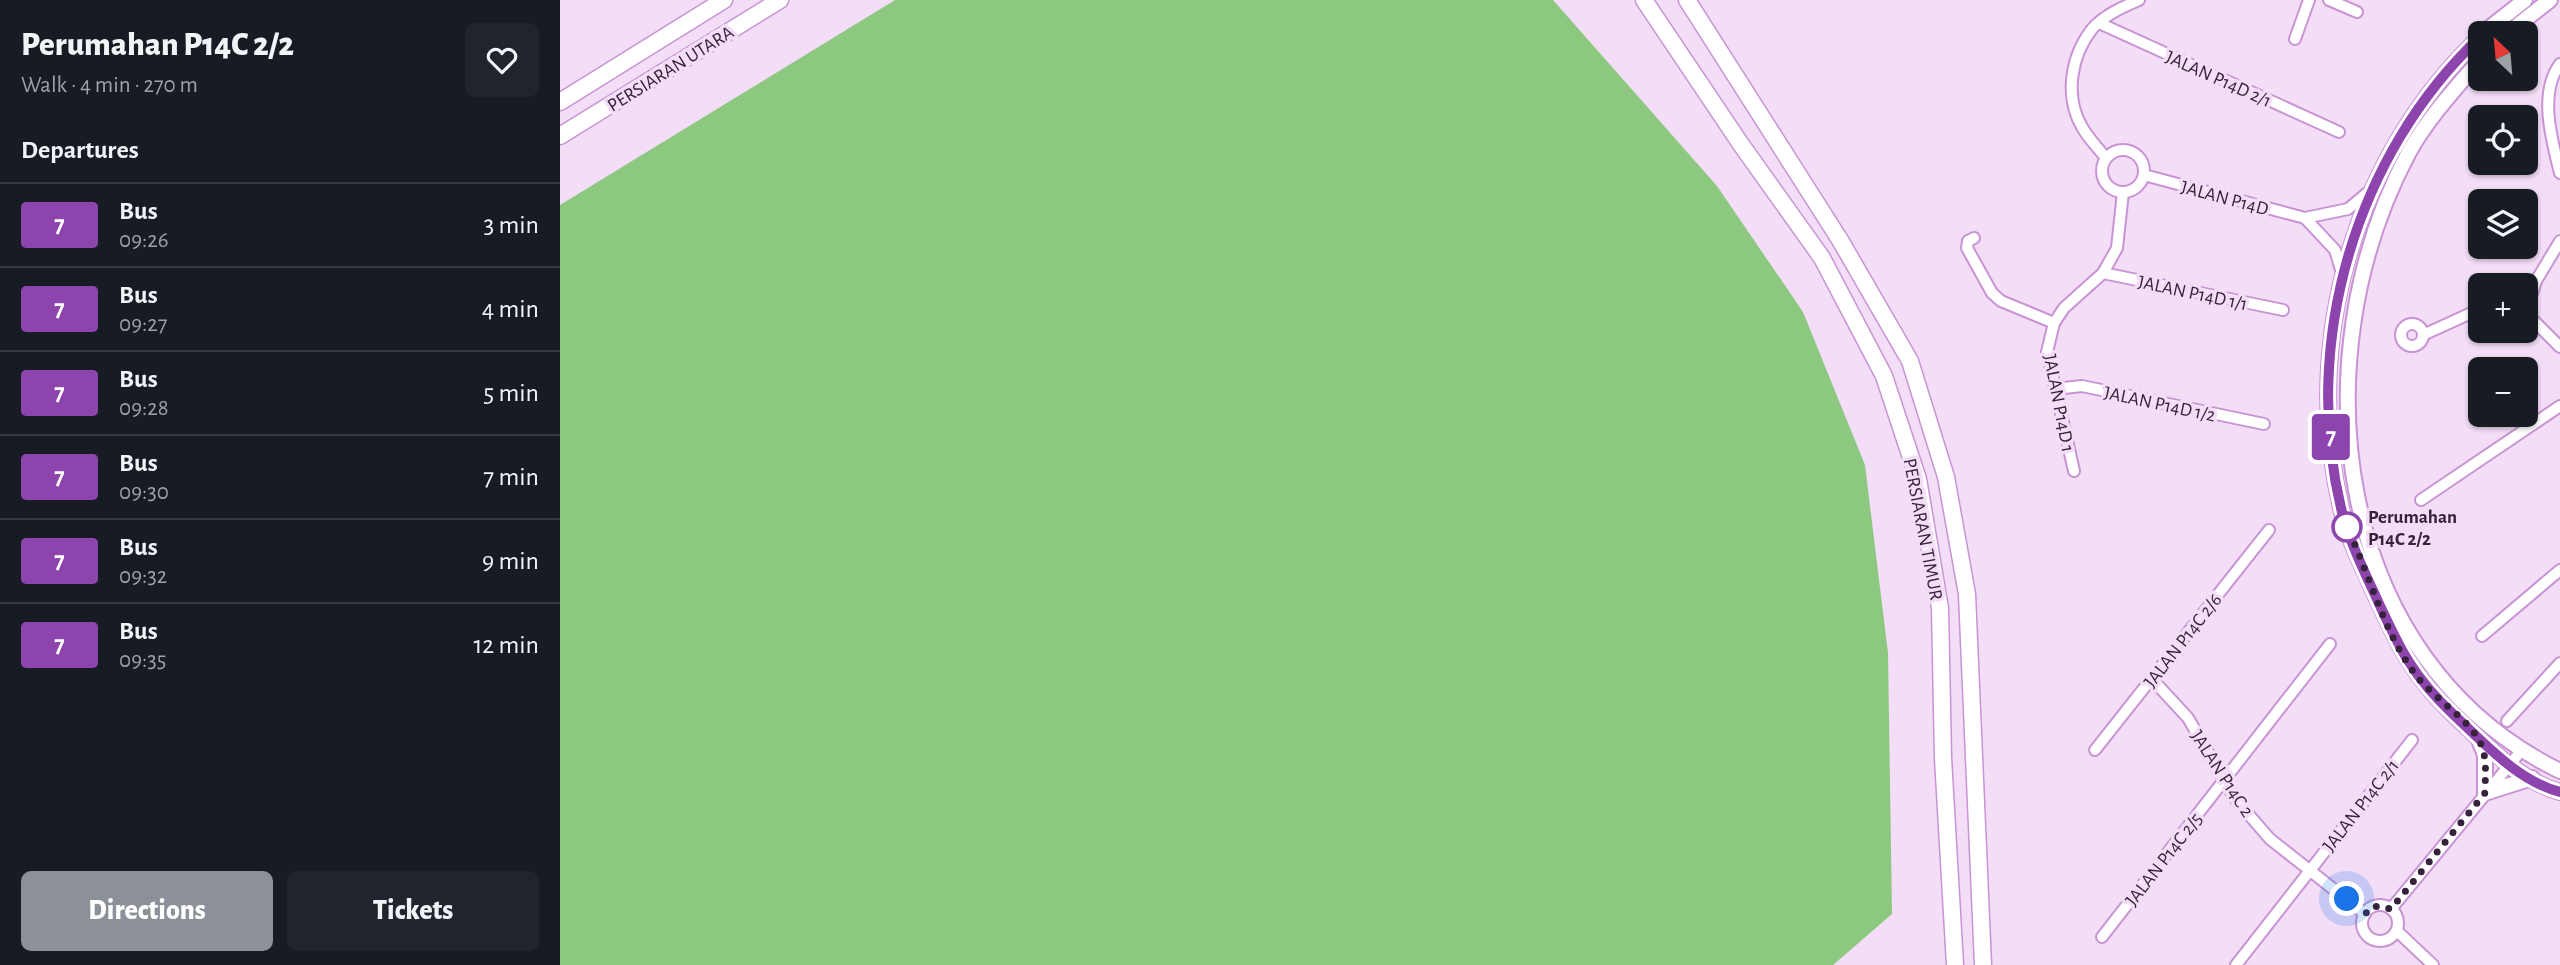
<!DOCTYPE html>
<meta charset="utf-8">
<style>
:root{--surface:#171b24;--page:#20242c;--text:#f1f3f6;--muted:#9ea1a6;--line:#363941;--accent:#8c9099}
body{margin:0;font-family:"Alegreya Sans",sans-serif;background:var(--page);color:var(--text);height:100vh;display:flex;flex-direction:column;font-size:26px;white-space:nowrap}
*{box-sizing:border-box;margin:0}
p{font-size:23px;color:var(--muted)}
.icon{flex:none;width:38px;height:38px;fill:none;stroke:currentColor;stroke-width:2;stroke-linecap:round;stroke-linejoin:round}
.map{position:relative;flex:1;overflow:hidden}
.drawer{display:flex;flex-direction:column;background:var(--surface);width:560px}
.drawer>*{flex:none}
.badge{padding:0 14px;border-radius:5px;font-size:24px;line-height:46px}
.needle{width:46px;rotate:334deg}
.tools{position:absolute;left:1908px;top:21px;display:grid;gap:14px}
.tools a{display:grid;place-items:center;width:70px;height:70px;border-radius:10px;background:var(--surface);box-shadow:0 2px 5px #0004;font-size:35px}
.you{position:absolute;width:35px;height:35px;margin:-18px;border:5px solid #fff;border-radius:50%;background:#1a73e8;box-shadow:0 0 0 10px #1a73e833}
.map>.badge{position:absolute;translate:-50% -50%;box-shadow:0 0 0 4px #fff}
h2{padding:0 21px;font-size:26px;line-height:63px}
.round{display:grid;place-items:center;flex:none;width:74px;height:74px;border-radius:10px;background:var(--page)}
.summary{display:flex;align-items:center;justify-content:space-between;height:119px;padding:0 21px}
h1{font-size:33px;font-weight:800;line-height:52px}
.button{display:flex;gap:14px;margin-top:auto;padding:14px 21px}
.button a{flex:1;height:80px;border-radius:10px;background:var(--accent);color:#fff;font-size:28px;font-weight:800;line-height:80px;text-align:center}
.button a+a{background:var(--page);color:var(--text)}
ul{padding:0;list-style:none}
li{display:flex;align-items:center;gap:21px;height:84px;padding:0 21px;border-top:2px solid var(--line)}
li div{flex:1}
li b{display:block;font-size:26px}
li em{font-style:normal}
li .badge{min-width:77px;font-weight:700;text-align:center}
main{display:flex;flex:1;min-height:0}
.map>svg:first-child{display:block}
</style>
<main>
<section class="drawer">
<div class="summary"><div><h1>Perumahan P14C 2/2</h1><p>Walk · 4 min · 270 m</p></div><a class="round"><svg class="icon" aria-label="heart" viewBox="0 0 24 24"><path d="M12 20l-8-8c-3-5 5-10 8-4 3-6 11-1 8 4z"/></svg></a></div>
<h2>Departures</h2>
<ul>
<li><span class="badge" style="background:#8e44ad;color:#fff">7</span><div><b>Bus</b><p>09:26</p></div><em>3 min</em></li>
<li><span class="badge" style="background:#8e44ad;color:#fff">7</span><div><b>Bus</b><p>09:27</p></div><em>4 min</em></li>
<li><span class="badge" style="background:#8e44ad;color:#fff">7</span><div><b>Bus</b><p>09:28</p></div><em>5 min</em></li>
<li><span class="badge" style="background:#8e44ad;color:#fff">7</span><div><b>Bus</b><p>09:30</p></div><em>7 min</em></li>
<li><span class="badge" style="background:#8e44ad;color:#fff">7</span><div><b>Bus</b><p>09:32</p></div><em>9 min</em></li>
<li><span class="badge" style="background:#8e44ad;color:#fff">7</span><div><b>Bus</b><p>09:35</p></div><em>12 min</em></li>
</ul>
<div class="button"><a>Directions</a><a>Tickets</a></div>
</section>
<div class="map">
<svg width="2000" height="965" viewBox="0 0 2000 965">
<rect width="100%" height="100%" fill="#f3ddf7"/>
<path fill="#8dc880" d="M335,0h658l164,186 86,126 62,153 23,188 4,261 -59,51h-1273v-760z"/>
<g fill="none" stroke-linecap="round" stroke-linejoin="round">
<g stroke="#c894d4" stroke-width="14">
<g id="minor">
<path d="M1769,0l28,12"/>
<path d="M1539,23l240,109"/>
<path d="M1735,39l14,-39"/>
<path d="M2000,64c-22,29 -8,77 0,109"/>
<circle cx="1563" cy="171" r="21"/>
<path d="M1546,158c-8,-10 -18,-20 -24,-31 -18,-31 -11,-71 10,-98 12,-14 31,-22 47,-29"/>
<path d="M1584,175l161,43 43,-9 24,-20"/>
<path d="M1745,218l30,32 7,23"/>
<path d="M1414,238l-6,3 -1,7 25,45 9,8 53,22"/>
<path d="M1543,273l180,37"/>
<path d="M1965,312l35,35"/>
<path d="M1966,312l10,-31 24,-40"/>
<circle cx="1852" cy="335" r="11"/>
<path d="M1863,335l57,-26"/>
<path d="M1495,389l27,-3 182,38"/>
<path d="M1514,471l-27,-119 7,-29 10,-15 39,-35 14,-25 6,-56"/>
<path d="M1861,500l139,-94"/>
<path d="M1922,636l78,-66"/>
<path d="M1592,679l36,39 48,82 34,39 95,75"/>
<path d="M1947,721l53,-58"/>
<path d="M1535,750l174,-220"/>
<circle cx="1820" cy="923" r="18"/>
<path d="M1831,909l130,-158"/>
<path d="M1837,931l36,34"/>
<path d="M1542,937l228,-293"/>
<path d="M1676,965l176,-225"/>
</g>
</g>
<g stroke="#c894d4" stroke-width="18">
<g id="secondary">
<path d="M1923,33l42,-33"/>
<path d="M1948,33l42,-33"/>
<path d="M1920,37c-124,117 -179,304 -139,471 6,28 21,58 33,84 24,52 37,82 80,123 31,29 64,65 106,77"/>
<path d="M1920,60c-25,29 -52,58 -71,92 -111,207 -77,508 151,619"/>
<path d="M1919,740l6,15v38l47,-15"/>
</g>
</g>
<g stroke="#c894d4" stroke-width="19">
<g id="primary">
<path d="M1084,0l96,143 82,115 62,118 34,103 22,129 3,150 12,207"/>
<path d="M1127,0l153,240 70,121 36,116 21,117 16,371"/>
<path d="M0,102l164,-102"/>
<path d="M0,136l220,-136"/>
</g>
</g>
<use href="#minor" stroke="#fff" stroke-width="10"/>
<use href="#secondary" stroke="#fff" stroke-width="14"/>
<use href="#primary" stroke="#fff" stroke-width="16"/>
</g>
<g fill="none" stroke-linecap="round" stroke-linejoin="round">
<g stroke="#fff" stroke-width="16">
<path id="line" d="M1920,37c-124,117 -179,304 -139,471 7,30 22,61 35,89 23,50 36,79 78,118 30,28 64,66 106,77"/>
</g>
<use href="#line" stroke="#8e44ad" stroke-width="10"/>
<path stroke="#37223c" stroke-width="7" stroke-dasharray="0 12.6" d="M1787,899l18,15 9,-8 17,3 94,-116c0,-19 3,-36 -6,-53 -13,-23 -47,-43 -64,-66 -32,-43 -45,-99 -68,-147"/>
</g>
<circle fill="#fff" stroke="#8e44ad" stroke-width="3.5" cx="1787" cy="527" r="14"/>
<g text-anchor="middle" stroke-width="7" stroke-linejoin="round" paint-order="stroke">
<g font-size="19" fill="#37223c" stroke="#f3ddf7">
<text transform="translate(110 68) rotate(-32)" y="7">PERSIARAN UTARA</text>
<text transform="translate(1659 78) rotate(24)" y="7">JALAN P14D 2/1</text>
<text transform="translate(1665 197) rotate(15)" y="7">JALAN P14D</text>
<text transform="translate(1633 292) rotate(12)" y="7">JALAN P14D 1/1</text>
<text transform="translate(1500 403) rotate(79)" y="7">JALAN P14D 1</text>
<text transform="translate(1600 403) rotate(12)" y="7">JALAN P14D 1/2</text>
<text transform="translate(1364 529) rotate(79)" y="7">PERSIARAN TIMUR</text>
<text transform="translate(1622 640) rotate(-52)" y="7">JALAN P14C 2/6</text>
<text transform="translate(1663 773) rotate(57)" y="7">JALAN P14C 2</text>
<text transform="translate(1800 805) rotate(-52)" y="7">JALAN P14C 2/1</text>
<text transform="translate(1603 859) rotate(-52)" y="7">JALAN P14C 2/5</text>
</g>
<g font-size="19" font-weight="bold" fill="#37223c" stroke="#f3ddf7" text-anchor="start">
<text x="1808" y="523">Perumahan<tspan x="1808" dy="22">P14C 2/2</tspan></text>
</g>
</g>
</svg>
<div class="tools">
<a><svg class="needle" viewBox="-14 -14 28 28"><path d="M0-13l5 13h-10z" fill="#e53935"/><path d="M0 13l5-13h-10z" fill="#9ea1a6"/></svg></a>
<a><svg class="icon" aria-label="locate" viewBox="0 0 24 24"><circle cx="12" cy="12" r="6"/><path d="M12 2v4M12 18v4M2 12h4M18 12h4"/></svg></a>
<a><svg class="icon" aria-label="layers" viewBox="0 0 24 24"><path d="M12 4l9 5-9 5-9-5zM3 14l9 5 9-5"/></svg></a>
<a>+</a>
<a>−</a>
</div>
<div class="you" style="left:1787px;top:899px"></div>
<b class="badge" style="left:1771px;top:437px;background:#8e44ad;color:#fff">7</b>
</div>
</main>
